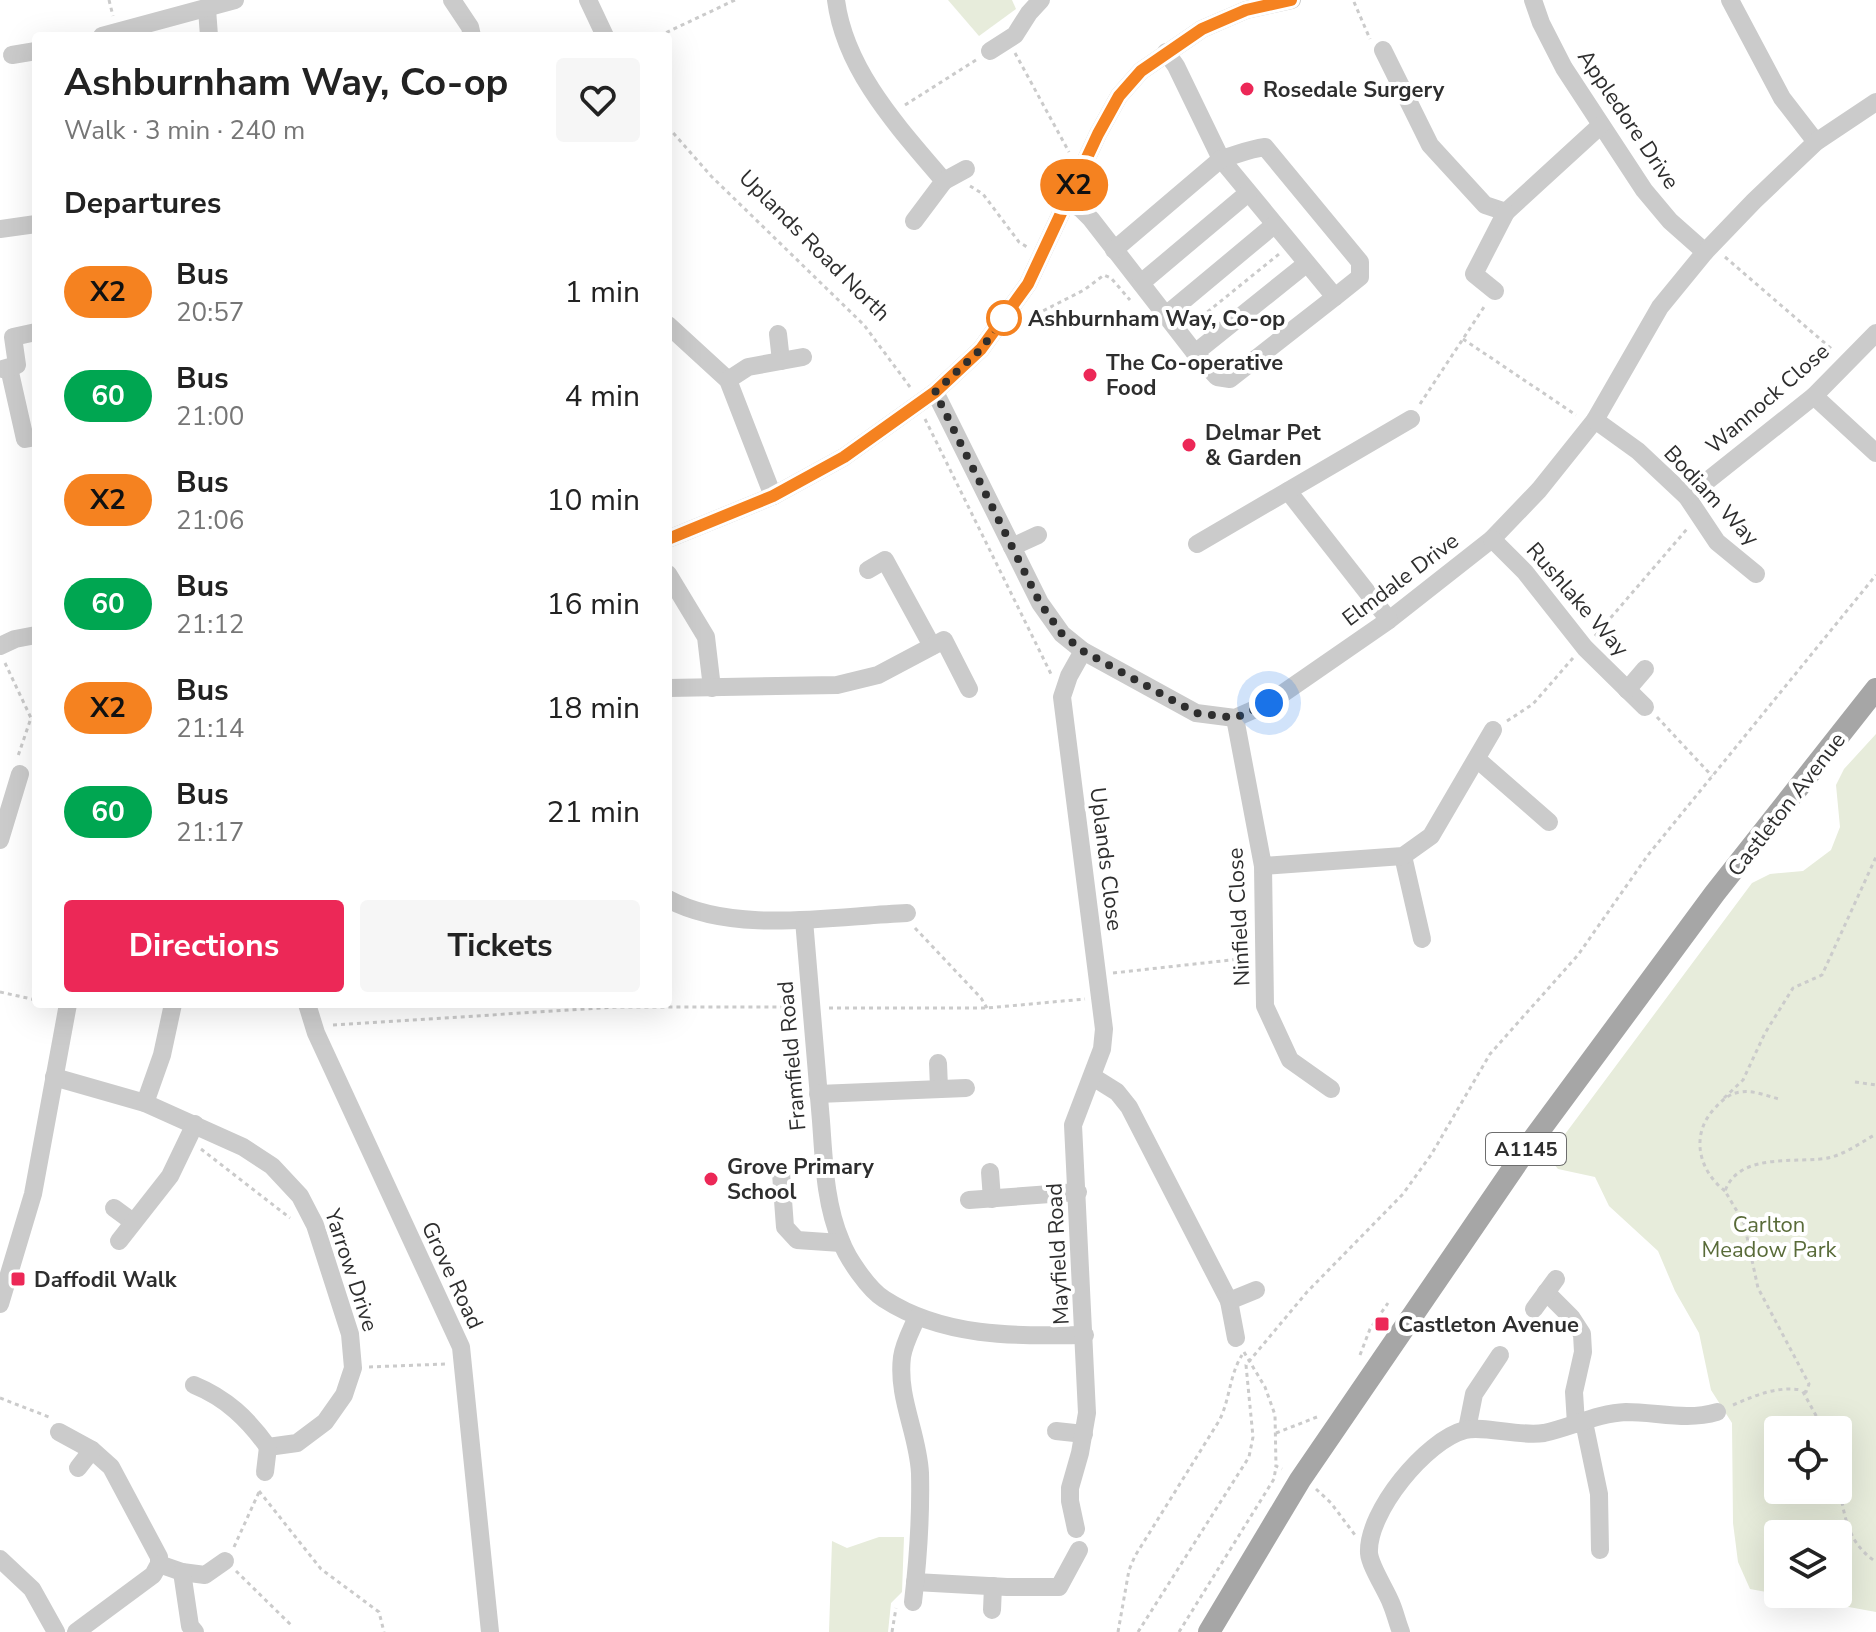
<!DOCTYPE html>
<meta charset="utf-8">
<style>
:root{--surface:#fff;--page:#f6f6f6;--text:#222;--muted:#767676;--accent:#ec2857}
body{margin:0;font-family:"Nunito Sans",sans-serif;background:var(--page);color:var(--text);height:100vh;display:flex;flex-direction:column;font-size:30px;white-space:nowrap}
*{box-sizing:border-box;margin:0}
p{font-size:26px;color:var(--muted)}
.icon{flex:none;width:44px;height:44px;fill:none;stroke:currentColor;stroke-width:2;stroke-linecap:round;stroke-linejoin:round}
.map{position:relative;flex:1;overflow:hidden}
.drawer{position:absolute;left:32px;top:32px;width:640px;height:976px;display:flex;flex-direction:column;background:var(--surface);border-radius:8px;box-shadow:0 8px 32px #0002}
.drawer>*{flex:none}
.badge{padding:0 16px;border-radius:26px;font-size:28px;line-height:52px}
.controls{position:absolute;left:1764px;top:1416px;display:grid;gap:16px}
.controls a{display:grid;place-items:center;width:88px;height:88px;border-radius:8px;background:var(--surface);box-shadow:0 8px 32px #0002;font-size:40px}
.you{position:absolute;width:40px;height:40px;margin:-20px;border:6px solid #fff;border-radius:50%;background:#1a73e8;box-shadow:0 0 0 12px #1a73e833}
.map>.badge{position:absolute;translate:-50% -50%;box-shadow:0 0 0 4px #fff}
h2{padding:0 32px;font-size:30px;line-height:72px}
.round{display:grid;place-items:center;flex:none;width:84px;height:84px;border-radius:8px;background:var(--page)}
.summary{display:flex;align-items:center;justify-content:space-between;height:136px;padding:0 32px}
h1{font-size:38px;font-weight:700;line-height:60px}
.action{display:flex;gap:16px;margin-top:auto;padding:16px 32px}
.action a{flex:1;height:92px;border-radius:8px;background:var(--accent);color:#fff;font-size:32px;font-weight:700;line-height:92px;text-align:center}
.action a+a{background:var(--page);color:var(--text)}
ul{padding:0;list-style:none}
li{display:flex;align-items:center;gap:24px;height:104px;padding:0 32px}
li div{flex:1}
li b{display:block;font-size:30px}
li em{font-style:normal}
li .badge{min-width:88px;font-weight:700;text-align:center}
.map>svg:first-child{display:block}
</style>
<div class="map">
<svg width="1876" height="1632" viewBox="0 0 1876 1632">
<rect width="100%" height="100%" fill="#fff"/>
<g fill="#e7ecdb" fill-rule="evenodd">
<path d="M948,0h64l4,9 -37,27z"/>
<path d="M1876,734v878l-126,-23 -12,-27 -5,-39 -1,-100 -21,-33 -12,-57 -24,-42 -17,-40 -49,-45 -14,-29 -37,-8 -10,-12 204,-274 18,-9 33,-3 28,-21 9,-23 -4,-42 8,-16zM1778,1430h60v60h-60zM1778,1534h60v60h-60z"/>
<path d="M879,1537h25l-2,55 -11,11 -3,29h-59l3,-91 15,7z"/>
</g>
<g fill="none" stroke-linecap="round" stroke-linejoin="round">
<g stroke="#cbcbcb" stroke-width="3" stroke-dasharray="4 4" stroke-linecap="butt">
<path d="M109,0l4,16"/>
<path d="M1354,2l16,37"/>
<path d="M659,36l76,-36"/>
<path d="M1015,53l54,99"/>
<path d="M905,105l71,-45"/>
<path d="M668,127l43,49 153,149 46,62"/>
<path d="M970,186l13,8 36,48 8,5"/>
<path d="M1725,257l109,94"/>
<path d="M1029,318l55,-28 20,-15 7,3 19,22"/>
<path d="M1195,322l84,-68"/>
<path d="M1463,339l113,76"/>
<path d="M1420,404l66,-100"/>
<path d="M925,419l126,255"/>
<path d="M1595,636l92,-107"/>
<path d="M5,663l26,55 -13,38"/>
<path d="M1657,717l55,59"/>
<path d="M1507,721l26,-17 40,-46"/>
<path d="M915,928l66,70 6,10"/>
<path d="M1113,973l136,-15"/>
<path d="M0,992l36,8"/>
<path d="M829,1008h158l98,-9"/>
<path d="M333,1025l284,-18h176"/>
<path d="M1855,1082l21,3"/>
<path d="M1724,1098l19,-18 22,-47 28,-45 29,-13 54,-118"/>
<path d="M201,1149l89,69"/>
<path d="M1725,1191c-27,-21 -35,-57 -10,-83 7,-8 15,-15 26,-16 13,-2 26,4 38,7"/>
<path d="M1244,1352l21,35 10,28 1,51 6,3"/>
<path d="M1360,1355l10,-26 18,-26"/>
<path d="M369,1367l76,-3"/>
<path d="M0,1398l49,19"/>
<path d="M1733,1405c23,-10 44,-19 69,-15"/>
<path d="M1824,1430l-22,-40 4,2 3,-8 -51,-96 -14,-65 -19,-32c15,-41 75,-26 107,-34 16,-5 30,-15 44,-23"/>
<path d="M1276,1433l41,-16"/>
<path d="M1838,1478c6,34 7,63 38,84"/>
<path d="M1316,1489l15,14 24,32"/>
<path d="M259,1491l62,78 58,43 5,20"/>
<path d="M234,1547l25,-55"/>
<path d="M236,1571l55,54"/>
<path d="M892,1632l4,-24"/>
<path d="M1118,1632l11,-62 6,-14 84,-135c11,-21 10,-45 23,-66"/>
<path d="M1138,1632l111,-175 4,-20 -7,-72 61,-73 96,-98 28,-39 59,-101 88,-99 70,-100 228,-280"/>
<path d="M1179,1632l95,-153 2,-13"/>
</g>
<g stroke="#cbcbcb" stroke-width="18">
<path d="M452,0l18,27 2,9"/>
<path d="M588,0l17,36"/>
<path d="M836,0c9,71 64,129 108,181l-30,40"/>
<path d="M1533,0l8,23 23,45 80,122 26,31 35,31"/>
<path d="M1730,0l52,98 34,44"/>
<path d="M207,9l2,27"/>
<path d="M102,36l133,-36"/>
<path d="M1383,50l47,95 55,60 21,7 95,-87"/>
<path d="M990,51l25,-16 14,-22 12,-13"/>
<path d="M12,55l24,-4"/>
<path d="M944,181l22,-12"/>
<path d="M1067,202l13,6 11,11 104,134 22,24 13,2 105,-82 -114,-138 -45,-93 -10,-14"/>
<path d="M0,229l36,-5"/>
<path d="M1114,250l107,-91c15,-4 28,-10 44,-12l95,115v15l-25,20"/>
<path d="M1141,283l107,-90"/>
<path d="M1495,291l-21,-17 32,-62"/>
<path d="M1166,315l108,-90"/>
<path d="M668,325l60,55 45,116"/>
<path d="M778,334l3,27"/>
<path d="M1195,353l111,-89"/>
<path d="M9,368l16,71 11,-2"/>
<path d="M3,369l14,-4 -4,-28 23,-5"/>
<path d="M728,380l20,-13 55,-10"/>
<path d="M935,392l105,211 22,31 21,17 113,62 39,5 34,-15 120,-83 103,-81 47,-49 56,-70 65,-113 45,-55 49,-51 62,-59 60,-40"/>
<path d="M1814,396l62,57"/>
<path d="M1595,420l43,31 49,46 30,45 39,32"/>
<path d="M1288,491l101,129"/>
<path d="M1687,497l127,-101 62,-63"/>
<path d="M668,539l105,-43 71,-39 91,-65 46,-43 47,-65 70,-150 21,-38 22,-25 61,-42 44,-19 46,-10"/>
<path d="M1492,539l33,33 60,76 60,59"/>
<path d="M1197,544l214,-125"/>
<path d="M1012,547l26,-12"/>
<path d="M868,570l17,-10 47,86"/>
<path d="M668,574l38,63 6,51"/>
<path d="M0,646l15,-7 21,-4"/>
<path d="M668,688l169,-3 41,-10 66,-35 25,49"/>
<path d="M1627,690l18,-21"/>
<path d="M1235,718l28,148 2,140 25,54 41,29"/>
<path d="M1478,760l71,62"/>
<path d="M0,840l20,-66"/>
<path d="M1403,856l19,83"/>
<path d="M1263,866l140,-10 28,-20 62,-106"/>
<path d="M668,899c66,36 165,17 239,14"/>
<path d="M804,920c6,67 11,134 17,201 3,40 4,83 20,120 6,17 28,49 43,58 60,39 133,37 201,36"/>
<path d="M307,1004l9,29 145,314 29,285"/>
<path d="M938,1063l1,25"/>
<path d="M54,1077l91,26 98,44 29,19 28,30 15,29 35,109 3,34 -9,27 -19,27 -28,21 -29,4c-20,-28 -42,-49 -74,-62"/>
<path d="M1093,1077l24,15 12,15 100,194 7,37"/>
<path d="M818,1094l148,-6"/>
<path d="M145,1103l17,-48 11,-51"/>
<path d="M990,1172l2,27"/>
<path d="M781,1173l4,54 12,13 44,3"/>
<path d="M969,1200l109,-8"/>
<path d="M114,1208l19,14"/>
<path d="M119,1241l51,-65 25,-52"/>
<path d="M1546,1292l25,25 11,17 1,18 -9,40 2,32"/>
<path d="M1229,1301l27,-11"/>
<path d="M0,1304l33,-110 35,-190"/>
<path d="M1534,1309l22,-30"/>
<path d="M1584,1422l15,72 1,56"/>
<path d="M1467,1429l7,-35 26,-39"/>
<path d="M1056,1431l28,3"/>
<path d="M59,1432l33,18 19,17 48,90v7l-6,11 -77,57"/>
<path d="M78,1468l14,-18"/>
<path d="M265,1472l3,-25"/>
<path d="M1076,1529l-6,-28v-13l10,-35 7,-40 -14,-288 29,-76 2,-20 -42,-332 7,-21 14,-25"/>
<path d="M0,1559l32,30 24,43"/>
<path d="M159,1564l23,8 23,3 20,-14"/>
<path d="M182,1572l8,54 5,6"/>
<path d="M915,1582l92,5h52l20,-37"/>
<path d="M913,1602c5,-42 8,-87 7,-129 -2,-40 -23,-75 -18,-116 2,-14 10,-28 15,-40"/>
<path d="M992,1610l1,-24"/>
<path d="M1401,1632c-4,-10 -6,-20 -10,-29 -5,-13 -21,-37 -22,-50 -2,-41 57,-113 96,-123 19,-5 53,7 79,3 27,-6 55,-20 82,-21 31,0 61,9 91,0"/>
</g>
<path stroke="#a6a6a6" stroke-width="22" d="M1209,1632l91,-152 234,-342 181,-245 161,-204"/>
</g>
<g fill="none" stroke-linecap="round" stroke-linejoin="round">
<g stroke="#fff" stroke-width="18">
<path id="line" d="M668,539l105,-43 71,-39 91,-65 46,-43 47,-65 70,-150 21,-38 22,-25 61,-42 44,-19 45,-10"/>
</g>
<use href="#line" stroke="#f58220" stroke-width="12"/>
<path stroke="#2e2e2e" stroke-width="8" stroke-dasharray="0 14.4" d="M1004,318l-23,31 -46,43 105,211 22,31 21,17 113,62 39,5 34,-15"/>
</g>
<g fill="#ec2857" stroke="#fff" stroke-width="3">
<circle cx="1247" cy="89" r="8"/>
<circle cx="1090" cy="375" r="8"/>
<circle cx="1189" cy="445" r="8"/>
<circle cx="711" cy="1179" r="8"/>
<rect x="10" y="1271" width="16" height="16" rx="4"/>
<rect x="1374" y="1316" width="16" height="16" rx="4"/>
</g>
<circle fill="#fff" stroke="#f58220" stroke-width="4" cx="1004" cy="318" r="16"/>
<g text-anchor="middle" stroke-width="8" stroke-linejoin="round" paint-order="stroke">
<rect fill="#fff" stroke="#6d6d6d" stroke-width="2" x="1486" y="1133" width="80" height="32" rx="6"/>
<g font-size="20" font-weight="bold" fill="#2e2e2e">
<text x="1526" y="1156">A1145</text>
</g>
<g font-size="22" font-weight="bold" fill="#2e2e2e" stroke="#fff" text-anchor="start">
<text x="1263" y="97">Rosedale Surgery</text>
<text x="1106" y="370">The Co-operative<tspan x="1106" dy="25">Food</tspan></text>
<text x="1205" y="440">Delmar Pet<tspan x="1205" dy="25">&amp; Garden</tspan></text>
<text x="727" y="1174">Grove Primary<tspan x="727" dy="25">School</tspan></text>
<text x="34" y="1287">Daffodil Walk</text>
<text x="1398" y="1332">Castleton Avenue</text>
</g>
<g font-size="22" fill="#2e2e2e" stroke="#fff">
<text transform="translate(1629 119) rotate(56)" y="8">Appledore Drive</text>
<text transform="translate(815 245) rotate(45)" y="8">Uplands Road North</text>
<text transform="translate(1767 398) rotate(-41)" y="8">Wannock Close</text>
<text transform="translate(1712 495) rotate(47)" y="8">Bodiam Way</text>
<text transform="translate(1400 579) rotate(-37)" y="8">Elmdale Drive</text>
<text transform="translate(1578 599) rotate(49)" y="8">Rushlake Way</text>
<text transform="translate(1786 804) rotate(-52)" y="8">Castleton Avenue</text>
<text transform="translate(1107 859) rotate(83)" y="8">Uplands Close</text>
<text transform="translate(1238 917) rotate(-93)" y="8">Ninfield Close</text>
<text transform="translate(791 1056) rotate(-95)" y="8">Framfield Road</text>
<text transform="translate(1057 1254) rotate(-93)" y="8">Mayfield Road</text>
<text transform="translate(352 1270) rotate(72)" y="8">Yarrow Drive</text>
<text transform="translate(453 1275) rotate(65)" y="8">Grove Road</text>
</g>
<g font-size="22" font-weight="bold" fill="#2e2e2e" stroke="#fff" text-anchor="start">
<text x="1028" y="326">Ashburnham Way, Co-op</text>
</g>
<g font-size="22" fill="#596b39" stroke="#fff">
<text x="1769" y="1232">Carlton<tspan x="1769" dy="25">Meadow Park</tspan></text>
</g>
</g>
</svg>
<div class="controls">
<a><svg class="icon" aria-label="locate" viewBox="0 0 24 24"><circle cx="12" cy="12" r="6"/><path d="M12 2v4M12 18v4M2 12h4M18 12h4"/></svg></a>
<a><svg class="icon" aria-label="layers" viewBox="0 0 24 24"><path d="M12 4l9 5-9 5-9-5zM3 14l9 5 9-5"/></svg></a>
</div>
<div class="you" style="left:1269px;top:703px"></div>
<b class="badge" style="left:1074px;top:185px;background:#f58220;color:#111">X2</b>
<section class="drawer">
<div class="summary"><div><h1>Ashburnham Way, Co-op</h1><p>Walk · 3 min · 240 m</p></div><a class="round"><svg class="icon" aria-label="heart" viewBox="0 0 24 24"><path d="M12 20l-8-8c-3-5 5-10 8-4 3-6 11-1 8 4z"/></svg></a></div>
<h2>Departures</h2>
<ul>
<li><span class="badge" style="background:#f58220;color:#111">X2</span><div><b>Bus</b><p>20:57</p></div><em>1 min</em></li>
<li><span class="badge" style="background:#00a651;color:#fff">60</span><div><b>Bus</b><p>21:00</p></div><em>4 min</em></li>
<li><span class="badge" style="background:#f58220;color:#111">X2</span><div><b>Bus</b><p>21:06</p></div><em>10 min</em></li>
<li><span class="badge" style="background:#00a651;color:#fff">60</span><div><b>Bus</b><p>21:12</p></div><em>16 min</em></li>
<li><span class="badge" style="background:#f58220;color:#111">X2</span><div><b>Bus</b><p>21:14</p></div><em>18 min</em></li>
<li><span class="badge" style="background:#00a651;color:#fff">60</span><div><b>Bus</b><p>21:17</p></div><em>21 min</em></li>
</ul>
<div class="action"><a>Directions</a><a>Tickets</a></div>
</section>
</div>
